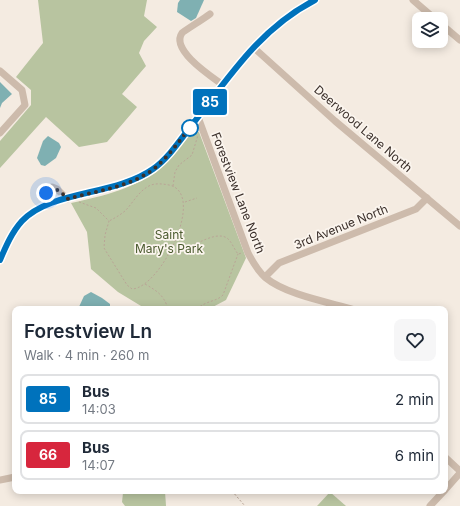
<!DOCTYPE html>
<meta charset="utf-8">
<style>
:root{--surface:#fff;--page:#f6f6f7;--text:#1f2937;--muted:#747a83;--line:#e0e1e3}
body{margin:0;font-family:Inter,sans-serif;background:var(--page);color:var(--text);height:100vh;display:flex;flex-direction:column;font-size:15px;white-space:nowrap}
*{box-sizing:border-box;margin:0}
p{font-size:13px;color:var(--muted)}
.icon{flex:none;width:22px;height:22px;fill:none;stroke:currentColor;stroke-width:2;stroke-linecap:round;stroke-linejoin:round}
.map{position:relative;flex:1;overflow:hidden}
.drawer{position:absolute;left:12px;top:306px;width:436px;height:188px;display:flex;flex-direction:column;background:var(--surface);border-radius:8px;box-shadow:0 2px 10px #0003}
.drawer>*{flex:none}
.badge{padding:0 8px;border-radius:3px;font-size:14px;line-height:26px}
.controls{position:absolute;left:412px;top:12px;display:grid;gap:8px}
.controls a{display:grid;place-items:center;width:36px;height:36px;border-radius:8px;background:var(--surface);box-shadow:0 2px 10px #0003;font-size:20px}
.you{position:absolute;width:20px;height:20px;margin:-10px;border:3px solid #fff;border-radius:50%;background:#1a73e8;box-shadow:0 0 0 6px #1a73e833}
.map>.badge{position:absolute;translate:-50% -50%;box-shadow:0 0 0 2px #fff}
.round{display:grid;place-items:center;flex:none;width:42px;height:42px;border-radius:8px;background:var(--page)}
.headline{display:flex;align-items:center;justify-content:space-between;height:68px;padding:0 12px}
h1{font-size:19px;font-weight:600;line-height:30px}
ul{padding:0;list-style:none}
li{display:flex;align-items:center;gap:12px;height:50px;margin:0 8px 6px;padding:0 4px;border:2px solid var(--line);border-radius:8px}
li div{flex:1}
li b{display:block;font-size:15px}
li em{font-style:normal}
li .badge{min-width:44px;font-weight:700;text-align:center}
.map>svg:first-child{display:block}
</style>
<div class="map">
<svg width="460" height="506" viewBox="0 0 460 506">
<rect width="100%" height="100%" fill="#f4ebe1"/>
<g fill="#b8c4a0">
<path d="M38,0h109l-3,16 13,11 -13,14 -5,12 7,13 -24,28 15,13 -30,35 -28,5 -33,-30 -46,51v-27l31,-36v-15l-15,-13 27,-34z"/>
<path d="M195,131l4,1 47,126 -20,42 -17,9h-63l-28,-17 -27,-23 -4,-37 -16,-29c33,-7 67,-15 93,-38 10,-8 21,-29 31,-34z"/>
<path d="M125,491h40l1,15h-41l-3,-4 1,-9z"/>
<path d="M330,492l16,14h-29z"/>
</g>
<g fill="#7fb0b2">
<path d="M180,0h24l-8,18 -5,3 -14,-9 1,-9z"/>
<path d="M0,82l12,12 -10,9 -2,5z"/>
<path d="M48,136l11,7 2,4 -5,11 -11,8 -4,-1 -4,-7 6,-17z"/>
<path d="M91,292l11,6 8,6v4l-32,1 6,-13z"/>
</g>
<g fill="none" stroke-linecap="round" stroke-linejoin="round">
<g stroke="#b9a596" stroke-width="1" stroke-dasharray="2 2" stroke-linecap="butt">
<path d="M173,186l2,-14 4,-7 13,-10 6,-20"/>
<path d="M79,202l17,6 13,13 -4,14 -1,13 23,37 5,4c29,-1 75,-96 37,-104 -6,-1 -12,-2 -18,0 -12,5 -18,18 -26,26 -5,4 -10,7 -16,10"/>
<path d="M185,202l12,-4"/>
<path d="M171,253c15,0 42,-24 56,-15 5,4 7,11 11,16l4,-1"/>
<path d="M145,284c12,7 19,11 23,25"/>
<path d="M197,309c10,-9 19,-7 26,-14l15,-41"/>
<path d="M232,491l13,15"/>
</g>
<g stroke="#cdbbac" stroke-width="7">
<path d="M413,0l22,19"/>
<path d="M210,14c-5,4 -26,17 -28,19 -12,17 30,44 41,52"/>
<path d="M441,24l19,16"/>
<path d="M253,47l82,74 125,105"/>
<path d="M0,71l22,19 3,15 -25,28"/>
<path d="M198,117l50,136c5,9 10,19 18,25 19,16 61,24 86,31"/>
<path d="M49,204l-3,-11 6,-6 5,2 10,10"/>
<path d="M0,260c6,-14 12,-28 22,-39 30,-31 93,-25 131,-52 17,-12 29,-32 42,-48 37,-47 65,-92 120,-121"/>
<path d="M265,277l14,-14 137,-54 11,-11"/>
<path d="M445,457l15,14"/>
<path d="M0,480l15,-3"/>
<path d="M445,490l15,-17"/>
<path d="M430,506l14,-15"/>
</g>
</g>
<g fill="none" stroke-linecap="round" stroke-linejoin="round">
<g stroke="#fff" stroke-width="9">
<path id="line" d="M0,260c6,-14 12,-28 22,-39 29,-31 93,-25 131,-52 17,-12 29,-32 42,-48 36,-47 66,-93 120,-121"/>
</g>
<use href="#line" stroke="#0072bc" stroke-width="6"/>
<path stroke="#3b302b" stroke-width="4" stroke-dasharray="0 7.2" d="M46,193l2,-4 6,-1 8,5 5,6c29,-8 64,-12 88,-31 14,-12 25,-28 37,-43l-2,3"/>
</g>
<circle fill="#fff" stroke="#0072bc" stroke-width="2" cx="190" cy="128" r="8"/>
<g text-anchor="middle" stroke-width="3.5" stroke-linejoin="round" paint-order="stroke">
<g font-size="12" fill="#3b302b" stroke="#fbf5ee">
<text transform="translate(363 129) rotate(41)" y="4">Deerwood Lane North</text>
<text transform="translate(238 193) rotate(69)" y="4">Forestview Lane North</text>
<text transform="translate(341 227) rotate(-22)" y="4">3rd Avenue North</text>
</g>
<g font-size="12" fill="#4a5a2e" stroke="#fbf5ee">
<text x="169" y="239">Saint<tspan x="169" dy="14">Mary's Park</tspan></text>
</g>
</g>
</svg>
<div class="controls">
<a><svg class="icon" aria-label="layers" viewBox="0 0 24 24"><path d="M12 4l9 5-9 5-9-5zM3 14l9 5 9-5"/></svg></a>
</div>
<div class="you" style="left:46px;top:193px"></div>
<b class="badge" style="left:210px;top:102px;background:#0072bc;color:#fff">85</b>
<section class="drawer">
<div class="headline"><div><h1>Forestview Ln</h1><p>Walk · 4 min · 260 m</p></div><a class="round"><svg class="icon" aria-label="heart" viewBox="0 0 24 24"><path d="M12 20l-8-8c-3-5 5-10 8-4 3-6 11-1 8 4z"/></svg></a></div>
<ul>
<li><span class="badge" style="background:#0072bc;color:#fff">85</span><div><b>Bus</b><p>14:03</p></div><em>2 min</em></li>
<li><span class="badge" style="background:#d7263d;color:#fff">66</span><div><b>Bus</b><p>14:07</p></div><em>6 min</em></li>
</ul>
</section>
</div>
